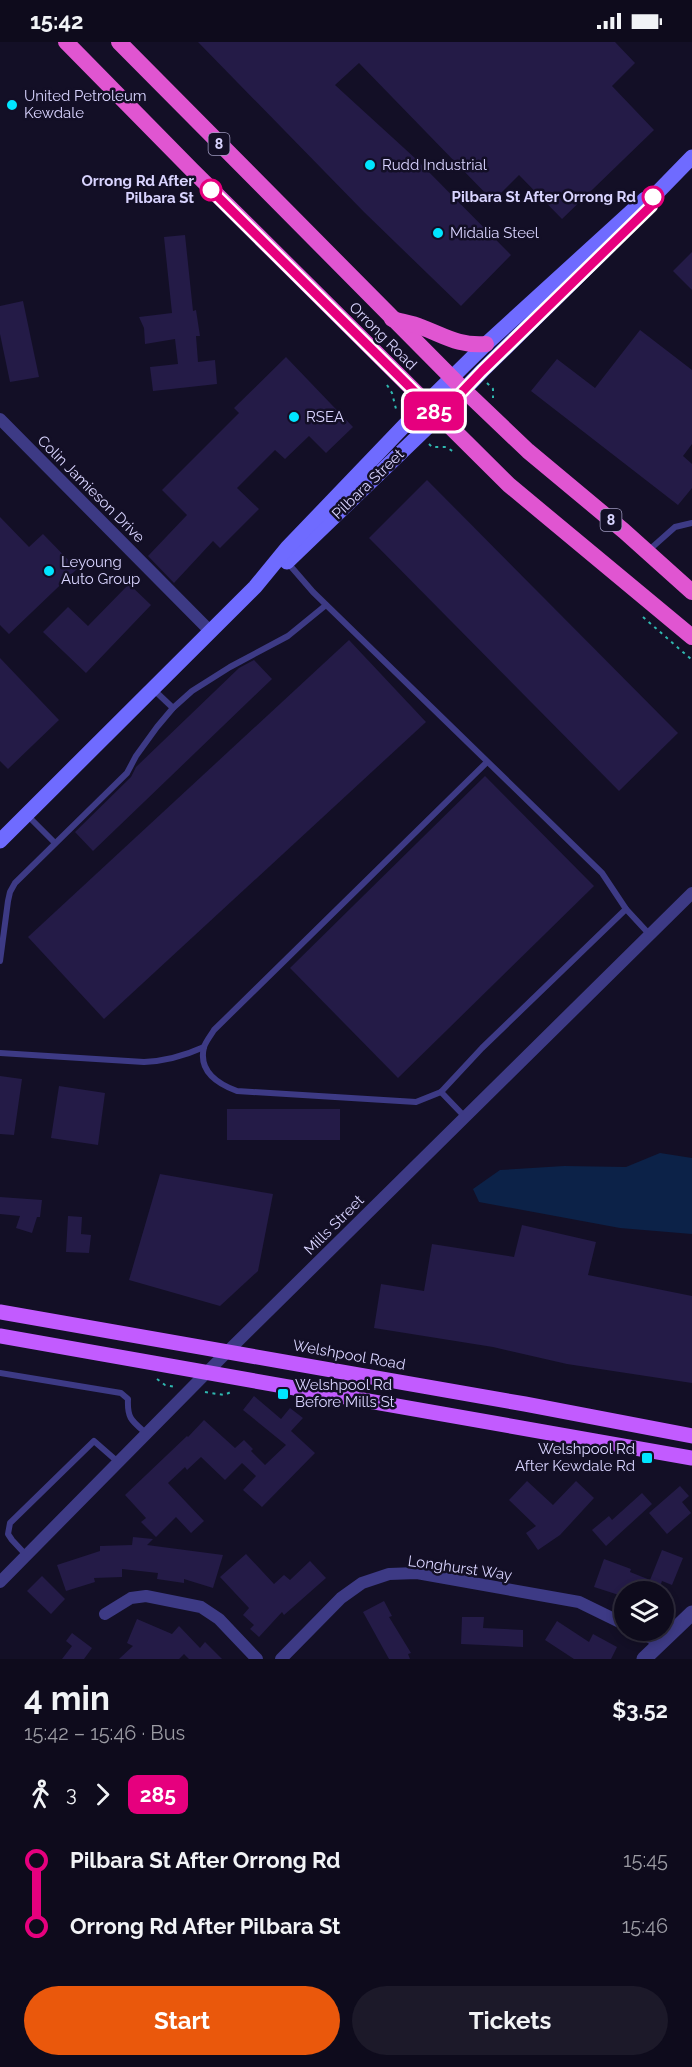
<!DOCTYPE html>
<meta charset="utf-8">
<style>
:root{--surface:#0e0b1c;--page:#1c1929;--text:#f1f3f6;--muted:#9b9ba3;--line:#2e2b3b;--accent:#ea580c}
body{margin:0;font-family:Raleway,sans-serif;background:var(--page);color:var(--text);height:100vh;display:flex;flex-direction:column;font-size:22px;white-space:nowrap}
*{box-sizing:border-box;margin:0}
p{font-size:20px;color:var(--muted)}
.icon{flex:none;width:33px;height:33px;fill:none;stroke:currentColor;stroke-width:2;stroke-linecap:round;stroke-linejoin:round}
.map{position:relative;height:1617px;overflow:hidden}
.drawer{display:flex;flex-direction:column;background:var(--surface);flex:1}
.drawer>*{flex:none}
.badge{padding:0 12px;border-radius:9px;font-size:21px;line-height:39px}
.buttons{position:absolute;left:614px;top:1539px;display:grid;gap:12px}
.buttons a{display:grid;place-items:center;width:60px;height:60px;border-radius:50%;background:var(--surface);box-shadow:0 3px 9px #0003,0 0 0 2px var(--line);font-size:30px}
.map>.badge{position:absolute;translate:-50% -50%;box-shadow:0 0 0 3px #fff}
.legs{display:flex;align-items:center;gap:9px;height:66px;padding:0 24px;font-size:20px}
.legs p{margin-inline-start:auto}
.overview{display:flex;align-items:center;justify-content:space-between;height:102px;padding:0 24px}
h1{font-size:33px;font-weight:700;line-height:45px}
.action{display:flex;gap:12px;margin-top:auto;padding:12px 24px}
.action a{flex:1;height:69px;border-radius:36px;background:var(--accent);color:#fff;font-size:24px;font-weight:700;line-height:69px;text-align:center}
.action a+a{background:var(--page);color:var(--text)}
ul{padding:0 24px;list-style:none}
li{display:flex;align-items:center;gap:21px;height:66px;font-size:22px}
li i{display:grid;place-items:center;width:9px;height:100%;margin:0 8px;background:currentColor}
li i::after{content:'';width:15px;height:15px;margin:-8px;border:4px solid;border-radius:50%;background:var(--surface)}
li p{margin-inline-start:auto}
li:first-child i{background:linear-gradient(#0000 50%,currentColor 0)}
li:last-child i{background:linear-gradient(currentColor 50%,#0000 0)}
.status{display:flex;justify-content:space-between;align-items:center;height:42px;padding:0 30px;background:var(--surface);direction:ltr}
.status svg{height:16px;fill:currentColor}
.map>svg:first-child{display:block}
</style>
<div class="status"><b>15:42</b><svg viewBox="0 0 49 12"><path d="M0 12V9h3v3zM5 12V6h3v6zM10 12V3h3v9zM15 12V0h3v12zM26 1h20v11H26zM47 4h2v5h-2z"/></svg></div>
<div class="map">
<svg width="692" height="1617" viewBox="0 0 692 1617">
<rect width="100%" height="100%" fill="#130f26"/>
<path fill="#0c2248" d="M660,1111l32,5v76l-72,-6 -141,-26 -6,-13 27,-19 64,-4 62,1z"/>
<g fill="#241b47">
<path d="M198,0h417l20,21 -23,23 42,44 -92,89 -43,-44 -26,26 -134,-138 -24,22 81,74 95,96 -50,51 -97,-94z"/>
<path d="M185,193l8,76 3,-1 4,26h-4l2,26 17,-2 2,24 -64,7 -3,-24 28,-3 -3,-25 -30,5 -1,-16 -5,-11 33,-4 -8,-76z"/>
<path d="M692,210v38l-19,-19z"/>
<path d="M23,259l16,76 -29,5 -10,-48v-28z"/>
<path d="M640,288l52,40v74l-9,12 9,8v24l-14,17 -147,-114 26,-32 38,29z"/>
<path d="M286,315l67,70 -27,26 -17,-17 -24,23 -10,-9 -38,38 22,21 -39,39 -7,-7 -39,42 -26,-27 39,-41 -25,-25 77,-77 -5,-5z"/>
<path d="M427,438l251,253 -59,58 -250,-253z"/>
<path d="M0,475l29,30 14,-13 34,35 -68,65 -9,-9z"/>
<path d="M129,542l22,21 -65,68 -43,-41 25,-25 20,19z"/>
<path d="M349,598l77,82 -322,297 -76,-82z"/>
<path d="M0,616l59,62 -51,49 -8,-8z"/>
<path d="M254,618l18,19 -179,172 -18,-19 56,-55 5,-10 103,-99z"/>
<path d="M485,734l109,110 -196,192 -108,-110z"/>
<path d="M0,1034l22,3 -8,56 -14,-1z"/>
<path d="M59,1044l46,7 -7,52 -47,-7z"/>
<rect x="227" y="1067" width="113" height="31"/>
<path d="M160,1132l113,20 -15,77 -38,35 -91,-26z"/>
<path d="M0,1155l42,3 -2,17h-3l-5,16 -16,-5 4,-12 -20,-2z"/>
<path d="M68,1174l14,1 -1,17 10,1 -2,18 -23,-1z"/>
<path d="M522,1183l74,17 -8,33 104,21v87l-125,-19 -74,-17 -119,-19 7,-44 43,7 8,-47 82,13z"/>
<path d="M254,1354l27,23 9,-11 13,10 -12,13 24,22 -53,54 -19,-17 13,-14 -14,-13 -17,17 -24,-23 -14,13 -2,-3 -17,16 36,38 -13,12 -15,-16 -20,20 -15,-15 5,-4 -21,-23 62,-59 1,1 16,-17 31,28 9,-8 9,9 -2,2 14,14 21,-20 -43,-35z"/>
<path d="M527,1439l26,24 23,-24 18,17 -34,37 -22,15 -12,-17 10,-7 -27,-26z"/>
<path d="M680,1444l9,10 -7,6 9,11 -24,21 -18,-21z"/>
<path d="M642,1451l10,11 -46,42 -14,-16 17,-14 3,4z"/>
<path d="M133,1495l20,2 -6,6 76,10 -10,33 -29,-9v4l-27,-4 1,-6 -36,-4v8l-28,1 1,4 -29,9 -9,-26 43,-14v-5l32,-1z"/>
<path d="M662,1508l21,8 -11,27 -10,-4 -4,11h-35l-1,4 -28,-9 10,-28 27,10 -1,3 20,8z"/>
<path d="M246,1512l28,30 10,-9 6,5 20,-19 16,17 -42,37 -2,-3 -23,25 -9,-8 4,-4 -11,-10 6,-7 -29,-31z"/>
<path d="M42,1534l23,23 -14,15 -24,-23z"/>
<path d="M384,1559l8,15 -3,1 22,36 -3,1 2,5h-21l-26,-47z"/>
<path d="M462,1575h22l-1,11 40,2v17l-62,-3z"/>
<path d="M137,1577l35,15 7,-8 21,22 5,-6 17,17h-33l-5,-5 -5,5h-60l14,-13 -6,-3z"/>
<path d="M557,1579l32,21 4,-8 24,13 -6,12h-37l-29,-19z"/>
<path d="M72,1591l20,15 -8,11h-22l10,-13 -6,-5z"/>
</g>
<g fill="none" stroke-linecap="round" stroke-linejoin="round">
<g stroke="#2fb8b0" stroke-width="2" stroke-dasharray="3 4.5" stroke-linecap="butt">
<path d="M487,341l6,6v9"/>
<path d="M387,343l5,8 5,20"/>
<path d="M429,402l3,3h14l8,5"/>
<path d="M643,575l49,43"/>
<path d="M157,1337l8,6 11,2"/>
<path d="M205,1350l19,3 7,-3"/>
</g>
<g stroke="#3d3a85" stroke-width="6">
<path d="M648,509l27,-24 17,-4"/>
<path d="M287,520l26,30 289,281 24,36 24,26"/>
<path d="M154,648l19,18"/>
<path d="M487,720l-273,268c-3,5 -8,11 -10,17 -6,24 14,37 33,44l179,11 25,-10 41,-44 144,-139"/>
<path d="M28,774l27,27"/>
<path d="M0,919l8,-60 2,-9 5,-9 112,-110 9,-17 21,-29 16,-19 19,-17 38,-24 58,-31 38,-31"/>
<path d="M0,1011l144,9c23,-1 40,-6 60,-15"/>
<path d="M441,1050l24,25"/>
<path d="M0,1331l121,20 7,6c-1,20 4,22 19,35"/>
<path d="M26,1513l-14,-15 -4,-6 2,-11 84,-82 24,21"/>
</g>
<g stroke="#3d3a85" stroke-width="12">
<path d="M0,377l211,213"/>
<path d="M0,1540l227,-230 465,-459"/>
<path d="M105,1572l26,-16 15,-2 55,11 18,12 38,40"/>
<path d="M637,1588l23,13"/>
<path d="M281,1617l60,-61 21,-15 27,-9 28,-1 162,29 45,22"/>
</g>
<path stroke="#3d3a85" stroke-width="15" d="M644,1617l48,-46"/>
<g stroke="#6f6bff" stroke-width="15">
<path d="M287,520l152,-146 43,-45 128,-126"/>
<path d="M0,799l255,-254 32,-39 139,-145 60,-59 159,-145 8,-2 39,-40"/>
</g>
<g stroke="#c25bff" stroke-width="15">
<path d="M0,1270l525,92 167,32"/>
<path d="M0,1294l692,122"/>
</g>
<g stroke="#e055d1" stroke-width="16">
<path d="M66,0l126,128 317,315 183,152"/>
<path d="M119,0l345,348 64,61 96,80 68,61"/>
<path d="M392,277c10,3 20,4 29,8 24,9 37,19 65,17"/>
</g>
</g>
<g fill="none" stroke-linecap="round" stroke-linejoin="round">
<g stroke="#fff" stroke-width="14">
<path id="line-1" d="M211,148l228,226 43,-45 169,-165 2,-9"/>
</g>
<use href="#line-1" stroke="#e6007e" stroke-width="9"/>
</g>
<g fill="#00e5ff" stroke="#130f26" stroke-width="2">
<circle cx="12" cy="63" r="6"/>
<circle cx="370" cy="123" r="6"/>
<circle cx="438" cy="191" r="6"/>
<circle cx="294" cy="375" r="6"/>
<circle cx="49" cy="529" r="6"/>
<rect x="277" y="1346" width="12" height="12" rx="3"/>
<rect x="641" y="1410" width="12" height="12" rx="3"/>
</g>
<g fill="#fff" stroke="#e6007e" stroke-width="3">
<circle cx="211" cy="148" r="10"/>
<circle cx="653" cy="155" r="10"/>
</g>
<g text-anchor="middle" stroke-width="5" stroke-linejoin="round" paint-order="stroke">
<g fill="#130f26" stroke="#9e99be" stroke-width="1.5">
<rect x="208.5" y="91" width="21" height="22" rx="4.5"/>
<rect x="600.5" y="467" width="21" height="22" rx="4.5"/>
</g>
<g font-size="14" font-weight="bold" fill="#d9d4ff">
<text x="219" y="107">8</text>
<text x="611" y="483">8</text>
</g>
<g font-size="15" fill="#d9d4ff" stroke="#130f26" text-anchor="start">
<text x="24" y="59">United Petroleum<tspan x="24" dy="17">Kewdale</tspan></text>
<text x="382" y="128">Rudd Industrial</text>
<text x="450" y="196">Midalia Steel</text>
<text x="306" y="380">RSEA</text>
<text x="61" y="525">Leyoung<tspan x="61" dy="17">Auto Group</tspan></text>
<text x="295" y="1348">Welshpool Rd<tspan x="295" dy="17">Before Mills St</tspan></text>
<text x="635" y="1412" text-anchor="end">Welshpool Rd<tspan x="635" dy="17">After Kewdale Rd</tspan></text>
</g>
<g font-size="15" font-weight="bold" fill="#d9d4ff" stroke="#130f26" text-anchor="end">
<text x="194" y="144">Orrong Rd After<tspan x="194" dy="17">Pilbara St</tspan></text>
<text x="636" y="160">Pilbara St After Orrong Rd</text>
</g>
<g font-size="15" fill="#d9d4ff" stroke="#130f26">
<text transform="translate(383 294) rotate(45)" y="5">Orrong Road</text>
<text transform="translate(368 442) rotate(-44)" y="5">Pilbara Street</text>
<text transform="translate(91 447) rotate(45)" y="5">Colin Jamieson Drive</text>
<text transform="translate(334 1183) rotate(-45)" y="5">Mills Street</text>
<text transform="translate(349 1313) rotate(10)" y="5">Welshpool Road</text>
<text transform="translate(460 1526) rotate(8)" y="5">Longhurst Way</text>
</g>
</g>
</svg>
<div class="buttons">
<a><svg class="icon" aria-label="layers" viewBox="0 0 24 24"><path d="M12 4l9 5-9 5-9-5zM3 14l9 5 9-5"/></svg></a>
</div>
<b class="badge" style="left:434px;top:369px;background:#e6007e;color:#fff">285</b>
</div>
<section class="drawer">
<div class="overview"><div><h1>4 min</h1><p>15:42 – 15:46 · Bus</p></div><b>$3.52</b></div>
<div class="legs"><svg class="icon" aria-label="walk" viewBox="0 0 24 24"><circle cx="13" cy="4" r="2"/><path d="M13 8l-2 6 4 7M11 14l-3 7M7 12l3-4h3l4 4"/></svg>3<svg class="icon" aria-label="forward" viewBox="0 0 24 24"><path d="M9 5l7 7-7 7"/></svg><b class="badge" style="background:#e6007e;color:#fff">285</b></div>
<ul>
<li><i style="color:#e6007e"></i><b>Pilbara St After Orrong Rd</b><p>15:45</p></li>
<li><i style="color:#e6007e"></i><b>Orrong Rd After Pilbara St</b><p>15:46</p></li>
</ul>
<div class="action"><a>Start</a><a>Tickets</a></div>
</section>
